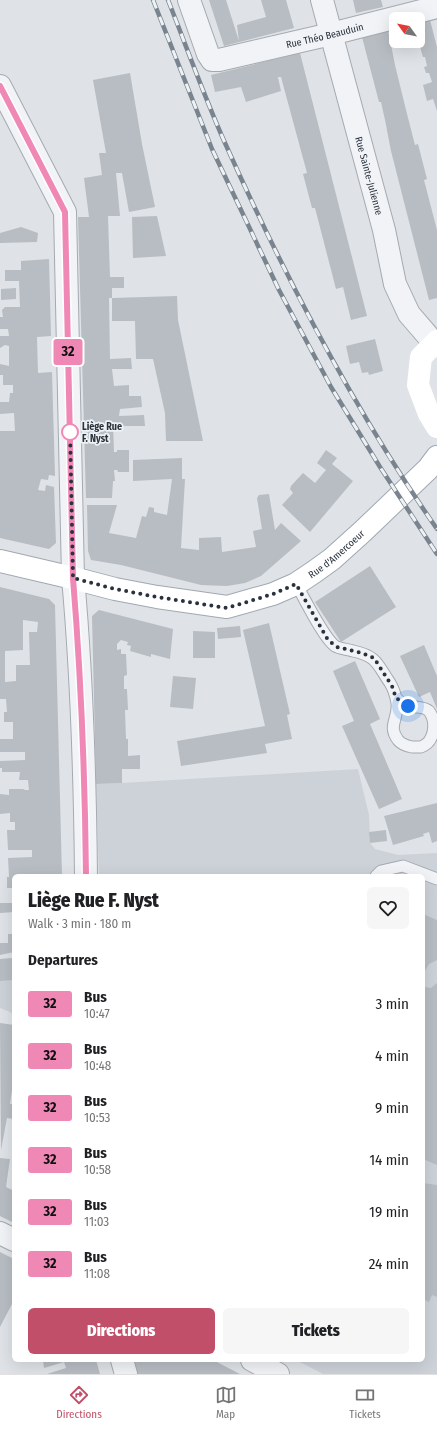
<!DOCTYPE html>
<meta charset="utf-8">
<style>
:root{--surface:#fff;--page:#f6f6f6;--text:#202124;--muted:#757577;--line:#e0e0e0;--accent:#c24f69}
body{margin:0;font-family:"Fira Sans Condensed",sans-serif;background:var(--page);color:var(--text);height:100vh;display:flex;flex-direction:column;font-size:15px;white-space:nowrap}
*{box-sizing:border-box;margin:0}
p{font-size:13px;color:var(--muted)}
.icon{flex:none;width:22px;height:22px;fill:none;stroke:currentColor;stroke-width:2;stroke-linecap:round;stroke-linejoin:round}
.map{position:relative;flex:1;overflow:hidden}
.drawer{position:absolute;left:12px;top:874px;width:413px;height:488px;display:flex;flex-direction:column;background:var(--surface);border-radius:6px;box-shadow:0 4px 16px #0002}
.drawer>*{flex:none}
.badge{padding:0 8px;border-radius:3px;font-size:14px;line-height:26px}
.needle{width:26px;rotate:303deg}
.fabs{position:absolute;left:389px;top:12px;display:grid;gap:8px}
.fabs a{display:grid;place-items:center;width:36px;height:36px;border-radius:6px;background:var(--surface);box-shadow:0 4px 16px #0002;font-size:20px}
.you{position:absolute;width:20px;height:20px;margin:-10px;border:3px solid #fff;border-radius:50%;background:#1a73e8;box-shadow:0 0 0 6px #1a73e833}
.map>.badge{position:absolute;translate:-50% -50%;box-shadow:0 0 0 2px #fff}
h2{padding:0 16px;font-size:15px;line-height:36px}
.round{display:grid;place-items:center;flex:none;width:42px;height:42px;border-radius:6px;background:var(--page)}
.headline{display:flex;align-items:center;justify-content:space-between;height:68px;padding:0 16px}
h1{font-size:19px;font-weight:800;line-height:30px}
.button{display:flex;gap:8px;margin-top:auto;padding:8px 16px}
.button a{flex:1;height:46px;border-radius:6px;background:var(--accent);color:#fff;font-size:16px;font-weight:800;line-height:46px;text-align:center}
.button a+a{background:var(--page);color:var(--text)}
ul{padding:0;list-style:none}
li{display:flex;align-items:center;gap:12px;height:52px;padding:0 16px}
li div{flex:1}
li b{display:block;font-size:15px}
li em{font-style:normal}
li .badge{min-width:44px;font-weight:700;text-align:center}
.tab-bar{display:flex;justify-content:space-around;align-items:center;height:56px;border-top:1px solid var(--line);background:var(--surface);font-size:11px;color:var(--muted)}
.tab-bar a{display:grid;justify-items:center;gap:2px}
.tab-bar .on{color:var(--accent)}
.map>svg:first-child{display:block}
</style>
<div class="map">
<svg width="437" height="1374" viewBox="0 0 437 1374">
<rect width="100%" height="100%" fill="#dfe3e7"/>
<g fill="#cdd2d9">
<path d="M358,769l11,46 1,28 5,6 23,6 39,-2v521h-114l-27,-14h127v-484h-324l-3,-92 26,-1z"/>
<path d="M14,958v57l-4,-3 -10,-4v-49z"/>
</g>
<g fill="#b7bdc3" fill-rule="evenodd">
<path d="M209,0h17l13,41 -2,-16 29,-8 -5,-17h25l8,28 -70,18z"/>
<path d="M353,0h28l2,7 -27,6z"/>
<path d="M430,20l7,27v64l-4,-12 -6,2 -4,-16 9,-3 -3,-9h-3l-2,-6 3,-1 -2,-9h-2l-5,-17v-17z"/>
<path d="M388,30l7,35 12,49 8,31 3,-1 9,35 -3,1 13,50v68l-8,2 -38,-149 -6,-31 -4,-18h-2l-17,-65z"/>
<path d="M300,53l67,263 -16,4 -8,-33 -7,2 -21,-81h-3l-9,-34 4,-1 -26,-96h-3l-1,-4 4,18 -35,11 -5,-15 -26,5 -4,-17z"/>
<path d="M130,73l12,71 13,63 -26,5 -7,-39h-6l4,43h-12l2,61h14v11h-12v10l65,-2 1,24 25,121h-37l-1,-28 -12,-54h-17l-1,-38h-23v-23h-3l1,61 21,-1 1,11h-20l2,17 15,-1v11h12l1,11 -22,2 -1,7 25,-1 1,11h-29v-2h-3l1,28h3v-2h12v22h-11l-1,-2h-3l1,11h-2l-1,17h-26l-8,-281h11l-5,-39 18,-3 -3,-22h7l-13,-73z"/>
<path d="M157,216l9,40 -33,2 -1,-41z"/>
<path d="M21,227l17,6 -1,9 -37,1v-10z"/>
<path d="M49,259l2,77 -14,1 1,36 14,-1 3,104 -6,-1 -1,5 -7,-1 -3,11 7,1 1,-6 8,2 2,56 -7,6 -49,-11v-107h15l-1,-18 -14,1v-12h9l1,-9h3v-8h-10v-10h-3v-11l9,2v-20l-4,-1 -5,3v-12h9l-1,-7h-8v-12h3l-1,-7 3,-3h15l-1,-26h-14v-11h16v-9z"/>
<path d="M16,288v11l-15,1v-11z"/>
<path d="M375,339l8,32 -14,4 -1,-3 -6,1 -3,-11 -9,2 -4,-18z"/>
<path d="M326,450l11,8 -5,6 21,17 -43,51 -28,-27 11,-12 -3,-4 1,-3 12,-13 12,10 11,-13 -9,-7z"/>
<path d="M182,458v21h3l-4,69 18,2v-12l22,-1 1,15 34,-5 -3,-16 9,-2 -5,-31 2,-3 10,-1 6,36 6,-7 20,18 -40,35 -16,7 -18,3 -26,-1 -80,-20 -30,-5 -3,-9 -1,-46h30l-8,28 27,5 6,-22 4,1 3,-10 5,1v4l13,3 5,-36 -39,2v-21z"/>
<path d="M370,566l26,41 -55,35 -26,-40z"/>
<path d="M0,587l49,12 6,6 7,271h-48v12h-7v-11h2l-1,-19 24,-1v-7h-24l-1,-20h8v-8h-5v-9l-10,1v-20l9,1v-6h14l2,1h4l-1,-10h-9l1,-8h-18v-4h-2v-7l25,-1v-8h-25v-13h13v-17h-9v-10h3l-1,-13h-6zM23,620l15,2 -1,10h-8l1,33h-14v16l-11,1v-31l18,-1z"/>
<path d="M99,610l74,19 -3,30 -19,-5v3l-21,-6 1,-5 -4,-1 1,-3 -7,-2 -4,4v6l4,-1v5h5l1,21 -3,1v13h3l1,21h-3l1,29h2v17l12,-1v14h-18v14l-26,1 -4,-168z"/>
<path d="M269,623l21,91 -3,1 5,24 -27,5 2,9 -86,13 -4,-25 88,-15 -22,-96z"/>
<path d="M240,626l1,11 -23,2 -1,-11z"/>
<path d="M193,631l22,1v26h-22z"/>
<path d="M424,645l13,31v33l-7,-17 -11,5 -19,-41z"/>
<path d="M355,661l25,58 -10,5 32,75 -23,10 -37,-83 12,-5 -21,-50z"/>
<path d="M173,676l23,2 -3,31 -23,-2z"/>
<path d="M437,803v38l-5,2 -3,-11 -6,2 1,2 -31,9 -9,-29z"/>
<path d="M386,830l1,11 -17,2 -1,-11z"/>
<path d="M0,903h14v9l-14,1z"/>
<path d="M423,914l14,6v40l-8,4 -6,10z"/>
<path d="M8,934h6v18l-14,3v-12h8z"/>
<path d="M14,958v27h-1v-5l-13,1v-22z"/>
<path d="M437,983v182l-14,-6v-174l2,2 6,1z"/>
<path d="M0,1023l14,2v51l-4,28h4v15l-7,-1 -6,32z"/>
<path d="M0,1158l10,1 -4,28 8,4v32l-14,-7z"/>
<path d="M423,1183l14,2v112l-5,-2 -3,7 -6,-3z"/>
<path d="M0,1252l14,7v46l-2,-1 -12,23z"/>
<path d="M43,1360h53l4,14h-53l19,-6 -2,-6 -20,6z"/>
<path d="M134,1360h79l27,14h-102z"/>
</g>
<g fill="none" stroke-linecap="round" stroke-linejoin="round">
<g stroke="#a5aab1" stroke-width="13">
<g id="lane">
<path d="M296,584c9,15 27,53 39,62 5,3 12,3 18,5 24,5 24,13 37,32 3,5 6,14 7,20 2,15 -10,23 1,37 3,4 9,6 14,7 2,0 7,0 9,0 14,-5 16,-25 8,-36 -5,-5 -14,-3 -20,-5 -5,-1 -10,-5 -13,-8"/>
<path d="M376,876l5,-5 22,-5 34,13"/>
</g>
</g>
<g stroke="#a5aab1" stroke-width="24">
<g id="street">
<path id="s1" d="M189,0l19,54 4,6h7l112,-26 106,-27"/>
<path id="s2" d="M322,0l62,230 11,54 14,30 25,29"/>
<path d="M0,86l65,126 8,366c9,99 12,199 13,298"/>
<path d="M0,1233l14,7"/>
<path d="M122,1360l4,14"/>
<path d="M252,1360l26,14"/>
</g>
</g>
<g stroke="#a0a8b2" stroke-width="24">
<g id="primary">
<path id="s3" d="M0,561l73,17 42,11 42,8 70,10 46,-13 23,-10 18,-12 18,-13 30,-27 66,-63 9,-12"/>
</g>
</g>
<use href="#lane" stroke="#f1f3f6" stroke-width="11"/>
<use href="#street" stroke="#f1f3f6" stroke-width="22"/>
<path stroke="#fff" stroke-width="22" d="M437,341l-16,16 -3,28 11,29 8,13"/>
<use href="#primary" stroke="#fff" stroke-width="22"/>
<g stroke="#7a848f" stroke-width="4.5">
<g id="rail">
<path d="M153,0l59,149 67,141 52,97 49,80 57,87"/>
<path d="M168,0c19,48 36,96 57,143 60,134 128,265 212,386"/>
</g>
</g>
<use href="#rail" stroke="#eef2f5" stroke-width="3" stroke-dasharray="9" stroke-linecap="butt"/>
</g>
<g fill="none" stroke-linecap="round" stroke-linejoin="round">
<g stroke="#fff" stroke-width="9">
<path id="line" d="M0,86l65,126 8,366c8,99 12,199 13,298"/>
</g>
<use href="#line" stroke="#f088b6" stroke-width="6"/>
<path stroke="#29323d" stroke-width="4" stroke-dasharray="0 7.2" d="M70,432v-4l3,150 42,11 42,8 70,11 46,-14 23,-10 32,56 9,7 25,6 12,5 18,28 4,12 12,8"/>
</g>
<circle fill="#fff" stroke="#f088b6" stroke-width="2" cx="70" cy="432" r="8"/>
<g text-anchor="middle" stroke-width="3.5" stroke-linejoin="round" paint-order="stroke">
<g font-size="10" fill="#29323d" stroke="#eef2f5">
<text dy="4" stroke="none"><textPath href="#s1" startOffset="180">Rue Théo Beauduin</textPath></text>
<text dy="4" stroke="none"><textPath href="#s2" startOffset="182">Rue Sainte-Julienne</textPath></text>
<text dy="4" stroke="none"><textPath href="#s3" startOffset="355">Rue d'Amercoeur</textPath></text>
</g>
<g font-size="10" font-weight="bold" fill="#29323d" stroke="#eef2f5" text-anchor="start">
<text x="82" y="430">Liège Rue<tspan x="82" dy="12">F. Nyst</tspan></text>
</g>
</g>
</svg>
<div class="fabs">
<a><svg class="needle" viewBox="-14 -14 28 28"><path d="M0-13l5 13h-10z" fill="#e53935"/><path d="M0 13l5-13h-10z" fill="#757577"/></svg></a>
</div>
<div class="you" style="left:408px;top:706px"></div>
<b class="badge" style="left:68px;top:352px;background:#f088b6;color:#111">32</b>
<section class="drawer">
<div class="headline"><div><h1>Liège Rue F. Nyst</h1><p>Walk · 3 min · 180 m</p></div><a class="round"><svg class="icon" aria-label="heart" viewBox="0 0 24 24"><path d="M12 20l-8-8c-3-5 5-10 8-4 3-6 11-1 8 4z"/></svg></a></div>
<h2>Departures</h2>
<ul>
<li><span class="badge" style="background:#f088b6;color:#111">32</span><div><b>Bus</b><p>10:47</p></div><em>3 min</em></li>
<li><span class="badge" style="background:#f088b6;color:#111">32</span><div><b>Bus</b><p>10:48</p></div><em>4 min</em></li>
<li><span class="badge" style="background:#f088b6;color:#111">32</span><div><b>Bus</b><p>10:53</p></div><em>9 min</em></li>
<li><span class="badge" style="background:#f088b6;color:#111">32</span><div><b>Bus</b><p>10:58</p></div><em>14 min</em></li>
<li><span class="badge" style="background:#f088b6;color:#111">32</span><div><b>Bus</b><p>11:03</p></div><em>19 min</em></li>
<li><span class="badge" style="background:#f088b6;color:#111">32</span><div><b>Bus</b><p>11:08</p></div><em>24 min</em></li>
</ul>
<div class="button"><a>Directions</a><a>Tickets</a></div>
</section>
</div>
<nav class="tab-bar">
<a class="on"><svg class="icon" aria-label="directions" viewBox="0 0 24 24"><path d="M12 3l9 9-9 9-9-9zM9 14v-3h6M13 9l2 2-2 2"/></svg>Directions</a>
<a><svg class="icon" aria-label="map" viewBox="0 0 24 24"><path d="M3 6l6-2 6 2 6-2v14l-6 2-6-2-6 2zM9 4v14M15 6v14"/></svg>Map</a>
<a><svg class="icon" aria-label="tickets" viewBox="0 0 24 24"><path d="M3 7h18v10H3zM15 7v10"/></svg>Tickets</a>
</nav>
